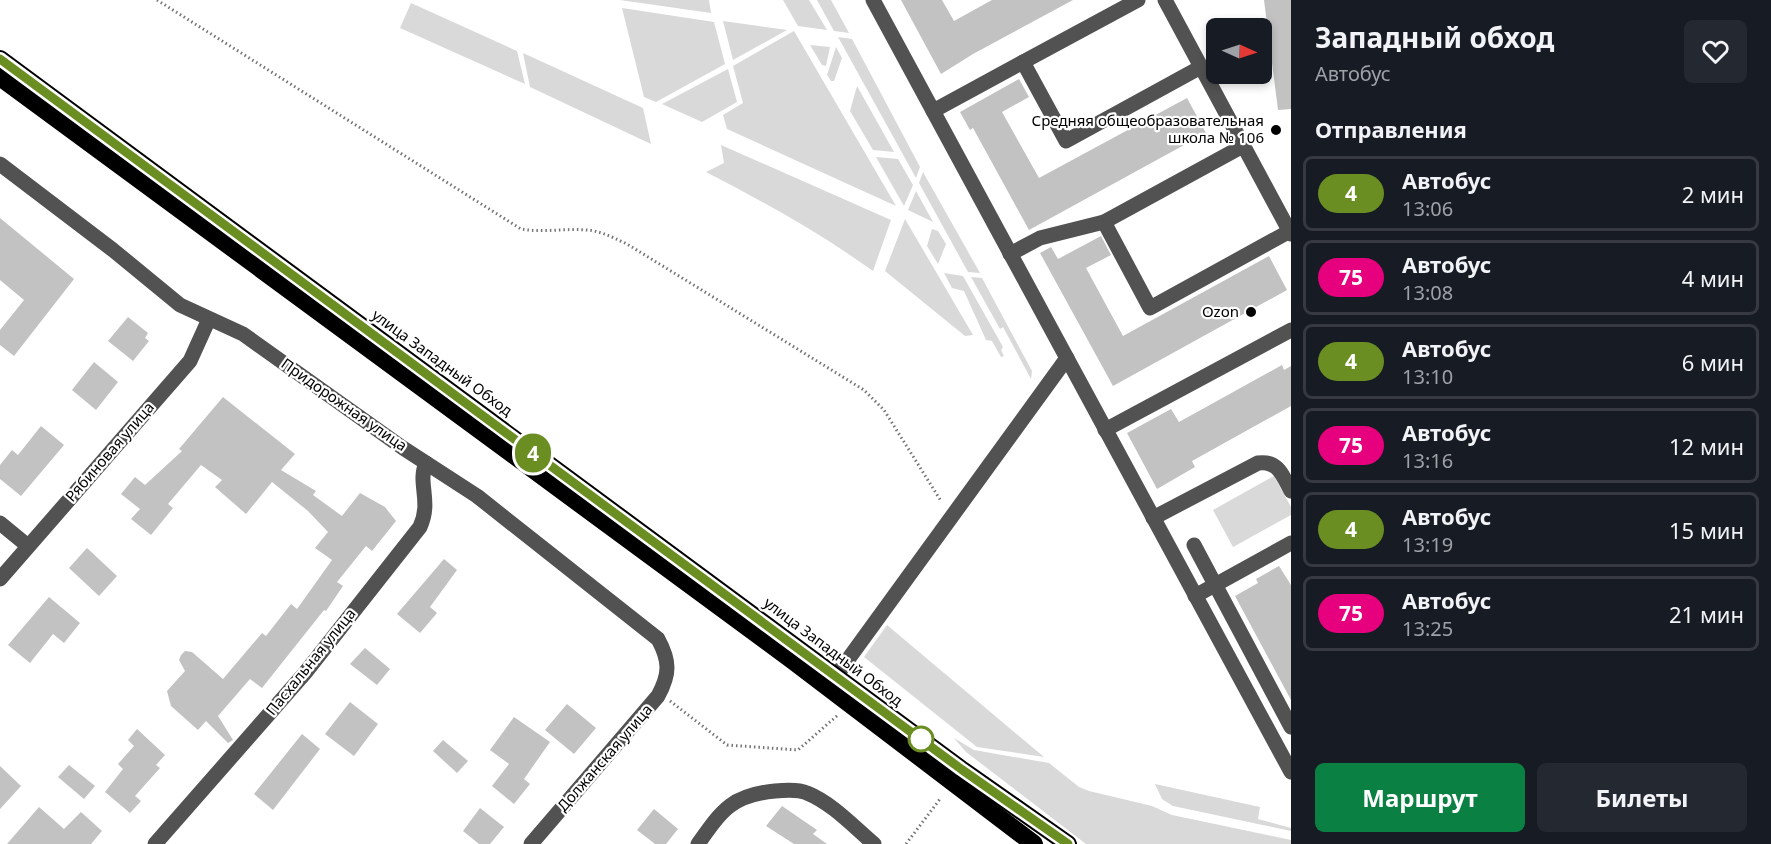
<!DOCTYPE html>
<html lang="ru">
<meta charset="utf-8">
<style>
:root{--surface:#171b24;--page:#242831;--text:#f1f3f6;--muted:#9ea1a6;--line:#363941;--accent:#0b8043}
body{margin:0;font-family:"Noto Sans",sans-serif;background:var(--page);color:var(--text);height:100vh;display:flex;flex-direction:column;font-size:22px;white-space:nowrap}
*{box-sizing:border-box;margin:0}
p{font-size:20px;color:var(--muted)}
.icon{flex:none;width:33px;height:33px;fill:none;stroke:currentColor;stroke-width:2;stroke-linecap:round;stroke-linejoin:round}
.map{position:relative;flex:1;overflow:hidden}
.drawer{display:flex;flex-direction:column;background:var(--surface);width:480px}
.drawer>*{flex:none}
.badge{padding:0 12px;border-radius:20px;font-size:21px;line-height:39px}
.needle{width:39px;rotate:93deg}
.tools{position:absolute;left:1206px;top:18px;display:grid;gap:12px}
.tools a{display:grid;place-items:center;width:66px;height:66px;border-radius:9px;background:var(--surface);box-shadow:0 3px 9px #0003;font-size:30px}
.map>.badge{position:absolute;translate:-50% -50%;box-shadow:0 0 0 3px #fff}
h2{padding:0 24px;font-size:22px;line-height:54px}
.round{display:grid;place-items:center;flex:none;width:63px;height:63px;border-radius:9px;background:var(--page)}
.overview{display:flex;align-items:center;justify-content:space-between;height:102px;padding:0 24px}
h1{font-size:28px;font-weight:700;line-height:45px}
.cta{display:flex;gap:12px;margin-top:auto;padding:12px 24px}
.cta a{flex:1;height:69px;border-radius:9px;background:var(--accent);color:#fff;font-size:24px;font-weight:700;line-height:69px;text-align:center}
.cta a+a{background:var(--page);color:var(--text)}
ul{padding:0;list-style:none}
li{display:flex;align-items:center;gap:18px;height:75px;margin:0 12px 9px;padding:0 12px;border:3px solid var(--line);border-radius:9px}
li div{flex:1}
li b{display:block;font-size:22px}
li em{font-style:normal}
li .badge{min-width:66px;font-weight:700;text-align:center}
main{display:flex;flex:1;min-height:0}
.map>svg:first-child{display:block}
</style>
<main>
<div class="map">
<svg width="1291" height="844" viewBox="0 0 1291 844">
<rect width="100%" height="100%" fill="#fff"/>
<g fill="#d9d9d9">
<path d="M620,0h89l2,13z"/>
<path d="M783,0h26l18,30 -29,-4z"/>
<path d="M817,0h14l18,33 -15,-2z"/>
<path d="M411,3l106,48 8,33 -125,-56z"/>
<path d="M622,8l92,14 11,42 -69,38 -12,-5z"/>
<path d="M723,21l64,9 -54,30z"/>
<path d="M794,31l102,175 -169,-77 -4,-14 20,-12 -10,-37z"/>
<path d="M838,37l14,2 68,128 -4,11z"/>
<path d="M810,45l20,2 -4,19 -4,-1z"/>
<path d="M836,47l6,11 -8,23h-3l-4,-6z"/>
<path d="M523,53l120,55 8,36 -121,-57z"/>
<path d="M728,69l9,33 -35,20 -40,-18z"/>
<path d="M857,86l37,66 -21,-2 -23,-39z"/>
<path d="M721,145l170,75 -18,51c-53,-38 -109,-69 -167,-99l18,-9z"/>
<path d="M876,157l22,2 15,26 -9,21z"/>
<path d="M923,172l57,101 -12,-1 -49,-89z"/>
<path d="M916,191l17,31 -25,-12z"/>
<path d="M905,219l68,116 -8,1 -80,-65z"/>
<path d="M932,229l6,2 8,13 -8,20 -11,-18z"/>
<path d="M944,273l19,3 40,71 -2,3 3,6 -3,1 -9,-16 -6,-1 -22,-49 -12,-3z"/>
<path d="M971,277l11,1 50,93 -1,8 -28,-52 -3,2z"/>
<path d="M1274,476l17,31v8l-58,32 -20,-37z"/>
<path d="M887,625l157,132 -67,-10 -113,-90z"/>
<path d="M954,738l20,12 75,13 30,24 10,4 63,15 20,9 119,25v4h-205l-120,-92z"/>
<path d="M1155,784l105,23 -2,12 33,9v3l-118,-25 -11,-7z"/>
</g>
<g fill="#c2c2c2">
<path d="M901,0h41l12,21 38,-21h81l-100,54 -32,20z"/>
<path d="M1264,0h27v109l-13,1z"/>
<path d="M1019,79l10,18 -27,15 37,66 148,-80 19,35 -177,97 -56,-102 -3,2 -10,-18z"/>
<path d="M0,218l74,61 -60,77 -14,-11v-15l24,-30 -24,-20z"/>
<path d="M1101,236l10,19 -25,13 37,68 146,-80 18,34 -174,96 -73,-133 11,-6 7,12z"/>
<path d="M128,317l20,16 -3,5 4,3 -16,20 -25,-20z"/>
<path d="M94,362l24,20 -22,28 -24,-20z"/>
<path d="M1282,365l2,5 7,-4v40l-99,55 3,6 -38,22 -30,-56 44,-24 8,13z"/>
<path d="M223,397l72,57 -14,16 35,21 -3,4 29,21 18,-23 25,14 11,14 -24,30 -6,-5 -29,36 6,4 -17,25 -2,-1 -62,78 -12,-9 -32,37 15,24 -5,3 -22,-22 -8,9 -27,-24 -4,-15 18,-20 -6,-11 2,-5 4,-4 7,1 31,27 39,-46 4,3 25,-32 6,5 35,-49 -17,-12 13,-16 -20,-21 -36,-29 -26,32 -31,-27 7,-7 -21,-15 -33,39 5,4 -22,27 -20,-16 9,-10 -19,-15 14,-17 10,8 37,-34 -3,-2z"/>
<path d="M41,426l23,19 -43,51 -21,-17v-14l12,-15 6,5z"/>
<path d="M87,548l30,28 -18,20 -30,-28z"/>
<path d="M444,559l13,11 -27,37 7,6 -17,20 -23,-19z"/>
<path d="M1279,566l12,19v115l-56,-104 23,-13 -2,-4z"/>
<path d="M49,597l31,26 -16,20 -11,-9 -23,29 -22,-18z"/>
<path d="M365,648l25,21 -13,16 -27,-21z"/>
<path d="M350,702l28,22 -24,32 -29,-22z"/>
<path d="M567,704l29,24 -22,26 -29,-24z"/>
<path d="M514,717l36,25 -26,37 6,5 -16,20 -22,-18 17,-22 -19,-14z"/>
<path d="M137,729l28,26 -9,10 4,3 -25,28 6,5 -11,12 -25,-21 18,-23 -5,-5 16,-18 -6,-6z"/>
<path d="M302,734l18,15 -47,61 -19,-16z"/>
<path d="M443,740l25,21 -11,12 -24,-22z"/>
<path d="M69,765l26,21 -11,13 -26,-22z"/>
<path d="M0,766l21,20 -21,23z"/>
<path d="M782,806l35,24 -4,4 14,10h-33l-28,-18z"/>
<path d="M39,807l25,22 17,-17 21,19 -11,13h-84z"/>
<path d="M480,808l24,19 -14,17h-11l-16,-13z"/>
<path d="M654,809l24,20 -12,15h-11l-18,-14z"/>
</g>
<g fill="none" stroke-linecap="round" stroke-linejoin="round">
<g stroke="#747474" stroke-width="3" stroke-dasharray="1.5 3" stroke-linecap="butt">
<path d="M157,0l364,229c22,4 44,-1 66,1 14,1 27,8 40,14l237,146 20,20 57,91"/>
<path d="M670,701l57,44 71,5 41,-36"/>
<path d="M906,844l34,-45"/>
</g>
<g stroke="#525252" stroke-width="15">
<path d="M873,0l418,772"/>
<path d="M1165,0l126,234"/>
<path d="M1023,62l115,-62"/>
<path d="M933,111l90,-49 43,79 135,-74"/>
<path d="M0,164l113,86 67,55 63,29 160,114 74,48 181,143c12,22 12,35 0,57l-127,148"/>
<path d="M1104,222l139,-76"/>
<path d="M1010,254l30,-16 64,-16 46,86 140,-77"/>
<path d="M1105,430l186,-100"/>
<path d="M1153,518l105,-55c20,-3 25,13 33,28"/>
<path d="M0,523l28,23"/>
<path d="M1194,545l97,182"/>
<path d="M0,579l190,-218 19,-42"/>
<path d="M1195,596l96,-53"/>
<path d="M836,676l231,-318"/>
<path d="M155,844l150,-171 115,-146c12,-26 -3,-44 6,-64"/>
<path d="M698,844c24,-34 34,-49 77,-53 10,-1 23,-2 32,2 25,10 47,34 67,51"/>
</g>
<g stroke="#000" stroke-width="18">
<path d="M0,59l961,710 107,75"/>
<path d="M0,77l792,583 242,184"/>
</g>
</g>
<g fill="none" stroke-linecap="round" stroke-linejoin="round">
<g stroke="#fff" stroke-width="14">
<path id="line" d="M0,59l961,710 107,75"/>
</g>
<use href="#line" stroke="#6b8e23" stroke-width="9"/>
</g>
<g fill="#000" stroke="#fff" stroke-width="2">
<circle cx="1276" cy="130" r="6"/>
<circle cx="1251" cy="312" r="6"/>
</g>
<circle fill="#fff" stroke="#6b8e23" stroke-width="3" cx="921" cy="739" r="12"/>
<g text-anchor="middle" stroke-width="4.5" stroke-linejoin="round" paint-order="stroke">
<g font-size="15" fill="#000" stroke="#fff" text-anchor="end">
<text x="1264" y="126">Средняя общеобразовательная<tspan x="1264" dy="17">школа № 106</tspan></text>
<text x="1239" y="317">Ozon</text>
</g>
<g font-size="15" fill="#000" stroke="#fff">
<text transform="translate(442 363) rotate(36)" y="5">улица Западный Обход</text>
<text transform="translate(344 405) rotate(35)" y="5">Придорожная улица</text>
<text transform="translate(110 452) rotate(-49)" y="5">Рябиновая улица</text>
<text transform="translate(833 652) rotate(37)" y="5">улица Западный Обход</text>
<text transform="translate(311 662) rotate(-51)" y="5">Пасхальная улица</text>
<text transform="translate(605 758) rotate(-49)" y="5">Должанская улица</text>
</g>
</g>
</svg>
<div class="tools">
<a><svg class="needle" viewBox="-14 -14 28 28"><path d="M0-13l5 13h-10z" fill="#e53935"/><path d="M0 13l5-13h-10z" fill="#9ea1a6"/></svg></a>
</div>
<b class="badge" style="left:533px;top:453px;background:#6b8e23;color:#fff">4</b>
</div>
<section class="drawer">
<div class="overview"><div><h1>Западный обход</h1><p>Автобус</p></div><a class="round"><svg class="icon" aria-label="heart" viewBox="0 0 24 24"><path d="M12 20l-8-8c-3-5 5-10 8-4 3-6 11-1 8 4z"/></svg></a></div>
<h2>Отправления</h2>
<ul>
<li><span class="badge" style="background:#6b8e23;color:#fff">4</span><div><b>Автобус</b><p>13:06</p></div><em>2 мин</em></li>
<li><span class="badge" style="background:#e6007e;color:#fff">75</span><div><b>Автобус</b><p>13:08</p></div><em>4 мин</em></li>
<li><span class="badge" style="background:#6b8e23;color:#fff">4</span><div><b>Автобус</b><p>13:10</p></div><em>6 мин</em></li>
<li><span class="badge" style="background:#e6007e;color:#fff">75</span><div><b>Автобус</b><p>13:16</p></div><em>12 мин</em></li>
<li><span class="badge" style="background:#6b8e23;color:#fff">4</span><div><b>Автобус</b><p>13:19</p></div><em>15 мин</em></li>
<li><span class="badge" style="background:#e6007e;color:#fff">75</span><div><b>Автобус</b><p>13:25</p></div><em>21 мин</em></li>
</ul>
<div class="cta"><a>Маршрут</a><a>Билеты</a></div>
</section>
</main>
